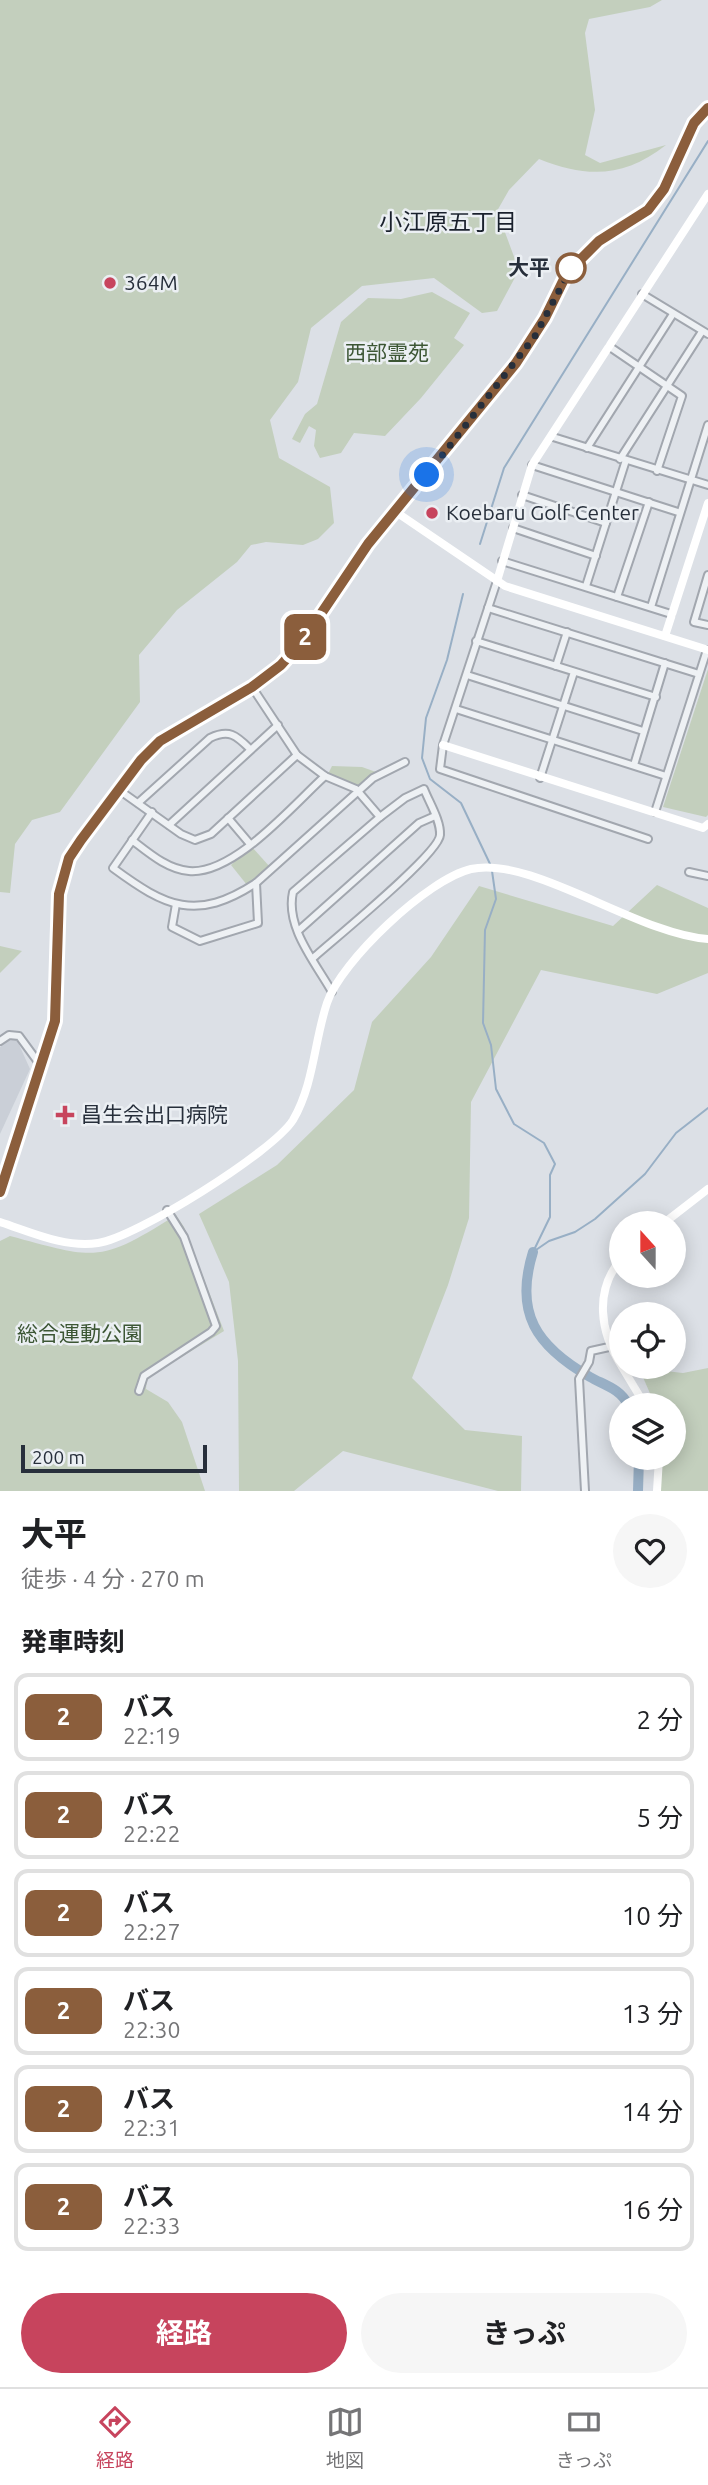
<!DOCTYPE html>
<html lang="ja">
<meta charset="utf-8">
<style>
:root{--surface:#fff;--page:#f6f6f6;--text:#202124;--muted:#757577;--line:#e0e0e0;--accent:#c7445d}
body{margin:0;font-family:Ubuntu,"Noto Sans JP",sans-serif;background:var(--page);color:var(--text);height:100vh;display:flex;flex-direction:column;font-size:26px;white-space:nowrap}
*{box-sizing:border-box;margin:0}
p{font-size:23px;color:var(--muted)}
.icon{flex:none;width:38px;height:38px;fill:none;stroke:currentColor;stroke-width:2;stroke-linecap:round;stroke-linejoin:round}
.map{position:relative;height:1491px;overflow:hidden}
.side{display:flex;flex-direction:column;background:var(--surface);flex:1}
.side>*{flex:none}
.badge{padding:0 14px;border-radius:10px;font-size:24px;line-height:46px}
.needle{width:46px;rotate:339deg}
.buttons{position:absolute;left:609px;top:1211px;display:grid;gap:14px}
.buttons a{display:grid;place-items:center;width:77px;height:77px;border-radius:50%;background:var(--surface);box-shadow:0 4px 18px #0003;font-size:35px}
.scale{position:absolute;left:21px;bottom:18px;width:186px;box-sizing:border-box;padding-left:7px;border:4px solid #272f3b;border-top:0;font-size:19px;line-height:24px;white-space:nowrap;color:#272f3b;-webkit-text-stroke:5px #ebeff3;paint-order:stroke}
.you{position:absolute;width:35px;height:35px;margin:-18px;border:5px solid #fff;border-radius:50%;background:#1a73e8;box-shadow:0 0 0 10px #1a73e833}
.map>.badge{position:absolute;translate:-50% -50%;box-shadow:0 0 0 4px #fff}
h2{padding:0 21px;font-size:26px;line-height:63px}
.round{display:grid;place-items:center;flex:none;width:74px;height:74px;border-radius:37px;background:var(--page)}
.summary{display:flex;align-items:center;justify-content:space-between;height:119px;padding:0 21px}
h1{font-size:33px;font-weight:700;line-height:52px}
.button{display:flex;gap:14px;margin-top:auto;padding:14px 21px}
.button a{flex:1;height:80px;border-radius:42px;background:var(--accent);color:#fff;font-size:28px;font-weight:700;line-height:80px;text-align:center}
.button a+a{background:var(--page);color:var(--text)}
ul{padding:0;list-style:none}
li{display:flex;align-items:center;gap:21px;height:88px;margin:0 14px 10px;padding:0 7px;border:4px solid var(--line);border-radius:14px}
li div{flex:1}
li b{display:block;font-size:26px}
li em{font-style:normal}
li .badge{min-width:77px;font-weight:700;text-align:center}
.menu{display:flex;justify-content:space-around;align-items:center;height:98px;border-top:2px solid var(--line);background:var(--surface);font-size:19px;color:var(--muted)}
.menu a{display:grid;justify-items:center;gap:4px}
.menu .on{color:var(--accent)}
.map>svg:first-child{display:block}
</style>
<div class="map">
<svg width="708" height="1491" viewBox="0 0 708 1491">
<rect width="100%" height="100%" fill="#dce0e6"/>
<path fill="#cacfd7" d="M10,1039l7,1 13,29 -30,65v-87z"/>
<g fill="#c3cfbd">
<path d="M0,0h662l-12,7 -61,12 -4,14 10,77 -10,45 15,8 66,-18c-42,33 -79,33 -127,14l-30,31 -12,21 22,59 -22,41 -15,2 -48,-35 -72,8 -51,42 -13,54 -28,38 9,38 51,29 4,36 -16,16 -15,6 -37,-3 -15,3 -14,17 -60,48 -38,45 1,47 -80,110 -28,8 -17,24 -5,49 -10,-1z"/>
<path d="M432,292l38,21 -16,25 10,7 -43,53 -36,38 -31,-3 -13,20 -21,5 -6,-12 2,-16 -7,-4 -9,17 -8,-4 13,-25 12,-10 24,-82 27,-24 33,1z"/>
<path d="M708,669v146l-2,2 -43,-10z"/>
<path d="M332,766l30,1 14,5 -18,14 -30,-12z"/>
<path d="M251,846l19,21 -23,18 -16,-20z"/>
<path d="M657,885l51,23v65l-51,21 -116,-24 -70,132 -2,116 -21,67 -36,93 53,52 57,6 -1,55h-23l-155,-40 -49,40h-55l-1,-130 -9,-79 -30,-68 78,-49 77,-75 18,-68 59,-65 48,-71 134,40z"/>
<path d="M0,946l22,5 -22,22z"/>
<path d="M176,1215l8,12 40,104 -77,47 -1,11 22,13 14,20 23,69h-205v-250l10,-5c86,23 89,28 166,-21z"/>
<path d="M639,1368l44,5 25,-5v123h-52l8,-33h10v-53h-19z"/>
</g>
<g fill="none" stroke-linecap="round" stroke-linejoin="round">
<g stroke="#98afc5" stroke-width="2">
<path d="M480,544l24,-76 204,-327"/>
<path d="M463,594l-16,66 -21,58 -4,40 8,21 31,24 30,63"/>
<path d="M492,871l4,28 -11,31 -2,93 8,22 5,44 18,35 30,19 11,21 -5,11v42l-17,35"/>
<path d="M533,1252l16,-11 26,-9 20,-13 50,-45 31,-41 32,-25"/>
</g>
<g stroke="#98afc5" stroke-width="10">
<path d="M533,1252c-19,61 3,94 57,125 14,8 31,12 38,28"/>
<path d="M638,1491l1,-33"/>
</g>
<g stroke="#a2a7af" stroke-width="10">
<g id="street">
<path d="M642,294l66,40"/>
<path d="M610,347l72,49 -25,75"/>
<path d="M553,437l155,48"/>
<path d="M587,448l86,-134"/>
<path d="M620,459l81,-126"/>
<path d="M532,465l146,47"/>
<path d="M522,495l84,28"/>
<path d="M513,528l83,28"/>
<path d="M502,561l169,53"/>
<path d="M708,575l-14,47 14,3"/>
<path d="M497,581l-54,164 -3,24 208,70"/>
<path d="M586,586l40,-126"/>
<path d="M617,597l32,-95"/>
<path d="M651,607l57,-182"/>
<path d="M488,608l211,66"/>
<path d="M476,641l180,56"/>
<path d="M556,666l11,-34"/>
<path d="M467,675l176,56"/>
<path d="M252,687l45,68 28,21 31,13 24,28 -87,75c-8,35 22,70 39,100"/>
<path d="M456,709l210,67"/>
<path d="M634,765l31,-102"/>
<path d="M540,778l34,-106"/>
<path d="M119,790l62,44 14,6 16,-6 86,-79"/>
<path d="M138,803l72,-65c19,-9 26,-3 40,11"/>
<path d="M152,812l-39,56c53,39 83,54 143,15l117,-105 32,-16"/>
<path d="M655,812l52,-162"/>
<path d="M228,818l22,26"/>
<path d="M169,825l109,-100"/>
<path d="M132,840c17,13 35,29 57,31 45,4 104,-66 136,-95"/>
<path d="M689,872l19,4"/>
<path d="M176,904l-4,23 28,14 58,-18 -2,-40"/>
<path d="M298,931l121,-108 16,-7"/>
<path d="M313,958c20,-18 126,-104 127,-123 1,-14 -11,-33 -16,-46l-19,9 -25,19"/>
<path d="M0,1041l9,-6 10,1 22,30"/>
<path d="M139,1391l5,-15 67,-44 5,-6 -32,-89 -17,-27"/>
<path d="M585,1491l-6,-112 10,-17 2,-11 18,-4"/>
</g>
</g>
<use href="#street" stroke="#eef1f4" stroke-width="6"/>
<g stroke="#fff" stroke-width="8">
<path d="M396,512l109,74 203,64"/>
<path d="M497,581l35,-116 176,-271"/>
<path d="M665,636l43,-133"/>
<path d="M443,745l260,83 5,-4"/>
<path d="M0,1192l55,-171 4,-127 10,-37 72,-97 19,-19 92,-54 29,-22 23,-26 64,-95 148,-181 29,-44 22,-46 32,-32 48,-31 17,-21 30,-66 14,-15"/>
<path d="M0,1222c31,10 64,26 98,21 37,-5 175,-91 195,-123 21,-36 21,-78 34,-117 14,-42 101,-124 144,-134 60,-14 168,66 237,70"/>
<path d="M664,1223l44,-34"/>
<path d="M621,1259c-27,32 -21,73 0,106"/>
<path d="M622,1367l23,38"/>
<path d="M657,1491l2,-33"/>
</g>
</g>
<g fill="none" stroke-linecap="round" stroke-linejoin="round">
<g stroke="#fff" stroke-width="16">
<path id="line" d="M0,1192l55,-171 4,-127 10,-36 12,-18 60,-80 19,-19 92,-54 29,-22 23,-26 64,-95 148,-181 29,-45 22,-45 32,-32 49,-31 16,-21 30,-66 14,-15"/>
</g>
<use href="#line" stroke="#8b5e3c" stroke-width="10"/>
<path stroke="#272f3b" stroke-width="7" stroke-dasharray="0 12.6" d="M427,475l108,-139 36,-68"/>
</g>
<circle fill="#fff" stroke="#8b5e3c" stroke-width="3.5" cx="571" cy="268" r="14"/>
<g fill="#c7445d" stroke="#ebeff3" stroke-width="2.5">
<circle cx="110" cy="283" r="7"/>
<circle cx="432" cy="513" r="7"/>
<path d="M61.5 1104.5h7v7h7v7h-7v7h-7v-7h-7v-7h7z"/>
</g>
<g text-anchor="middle" stroke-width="5" stroke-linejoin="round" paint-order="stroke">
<g font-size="21" font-weight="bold" fill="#272f3b" stroke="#ebeff3" text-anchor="end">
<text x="550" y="275">大平</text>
</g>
<g font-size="21" fill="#272f3b" stroke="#ebeff3" text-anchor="start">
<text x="124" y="290">364M</text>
<text x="446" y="520">Koebaru Golf Center</text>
<text x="81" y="1122">昌生会出口病院</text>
</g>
<g font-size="21" fill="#3c5634" stroke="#ebeff3">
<text x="387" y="360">西部霊苑</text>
<text x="80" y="1341">総合運動公園</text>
</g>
<g font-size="23" fill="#19202c" stroke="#ebeff3">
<text x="448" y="230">小江原五丁目</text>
</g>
</g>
</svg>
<div class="buttons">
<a><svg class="needle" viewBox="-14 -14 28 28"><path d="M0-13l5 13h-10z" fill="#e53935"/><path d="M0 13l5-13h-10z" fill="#757577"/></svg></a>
<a><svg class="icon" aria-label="locate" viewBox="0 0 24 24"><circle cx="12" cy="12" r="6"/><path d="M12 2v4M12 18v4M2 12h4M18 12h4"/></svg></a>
<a><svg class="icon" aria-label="layers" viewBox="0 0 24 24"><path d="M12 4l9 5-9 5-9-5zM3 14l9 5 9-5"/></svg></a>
</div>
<div class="scale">200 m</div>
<div class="you" style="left:427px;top:475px"></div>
<b class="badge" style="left:305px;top:637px;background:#8b5e3c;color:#fff">2</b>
</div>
<section class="side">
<div class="summary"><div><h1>大平</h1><p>徒歩 · 4 分 · 270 m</p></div><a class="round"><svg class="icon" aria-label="heart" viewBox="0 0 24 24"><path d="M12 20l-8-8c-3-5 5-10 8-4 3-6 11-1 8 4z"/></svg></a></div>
<h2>発車時刻</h2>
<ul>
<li><span class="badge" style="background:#8b5e3c;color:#fff">2</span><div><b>バス</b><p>22:19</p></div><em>2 分</em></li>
<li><span class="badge" style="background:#8b5e3c;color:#fff">2</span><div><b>バス</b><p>22:22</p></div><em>5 分</em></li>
<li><span class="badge" style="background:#8b5e3c;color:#fff">2</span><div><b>バス</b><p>22:27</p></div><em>10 分</em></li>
<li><span class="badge" style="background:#8b5e3c;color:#fff">2</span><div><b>バス</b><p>22:30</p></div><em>13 分</em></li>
<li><span class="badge" style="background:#8b5e3c;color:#fff">2</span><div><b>バス</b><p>22:31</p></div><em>14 分</em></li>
<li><span class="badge" style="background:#8b5e3c;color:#fff">2</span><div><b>バス</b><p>22:33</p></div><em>16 分</em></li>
</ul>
<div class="button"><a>経路</a><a>きっぷ</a></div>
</section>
<nav class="menu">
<a class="on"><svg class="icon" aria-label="directions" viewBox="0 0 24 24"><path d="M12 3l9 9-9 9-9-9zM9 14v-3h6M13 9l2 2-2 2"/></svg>経路</a>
<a><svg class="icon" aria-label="map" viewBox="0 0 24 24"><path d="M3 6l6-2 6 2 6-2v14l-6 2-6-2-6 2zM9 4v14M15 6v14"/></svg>地図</a>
<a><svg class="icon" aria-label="tickets" viewBox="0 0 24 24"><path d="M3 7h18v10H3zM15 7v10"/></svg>きっぷ</a>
</nav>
